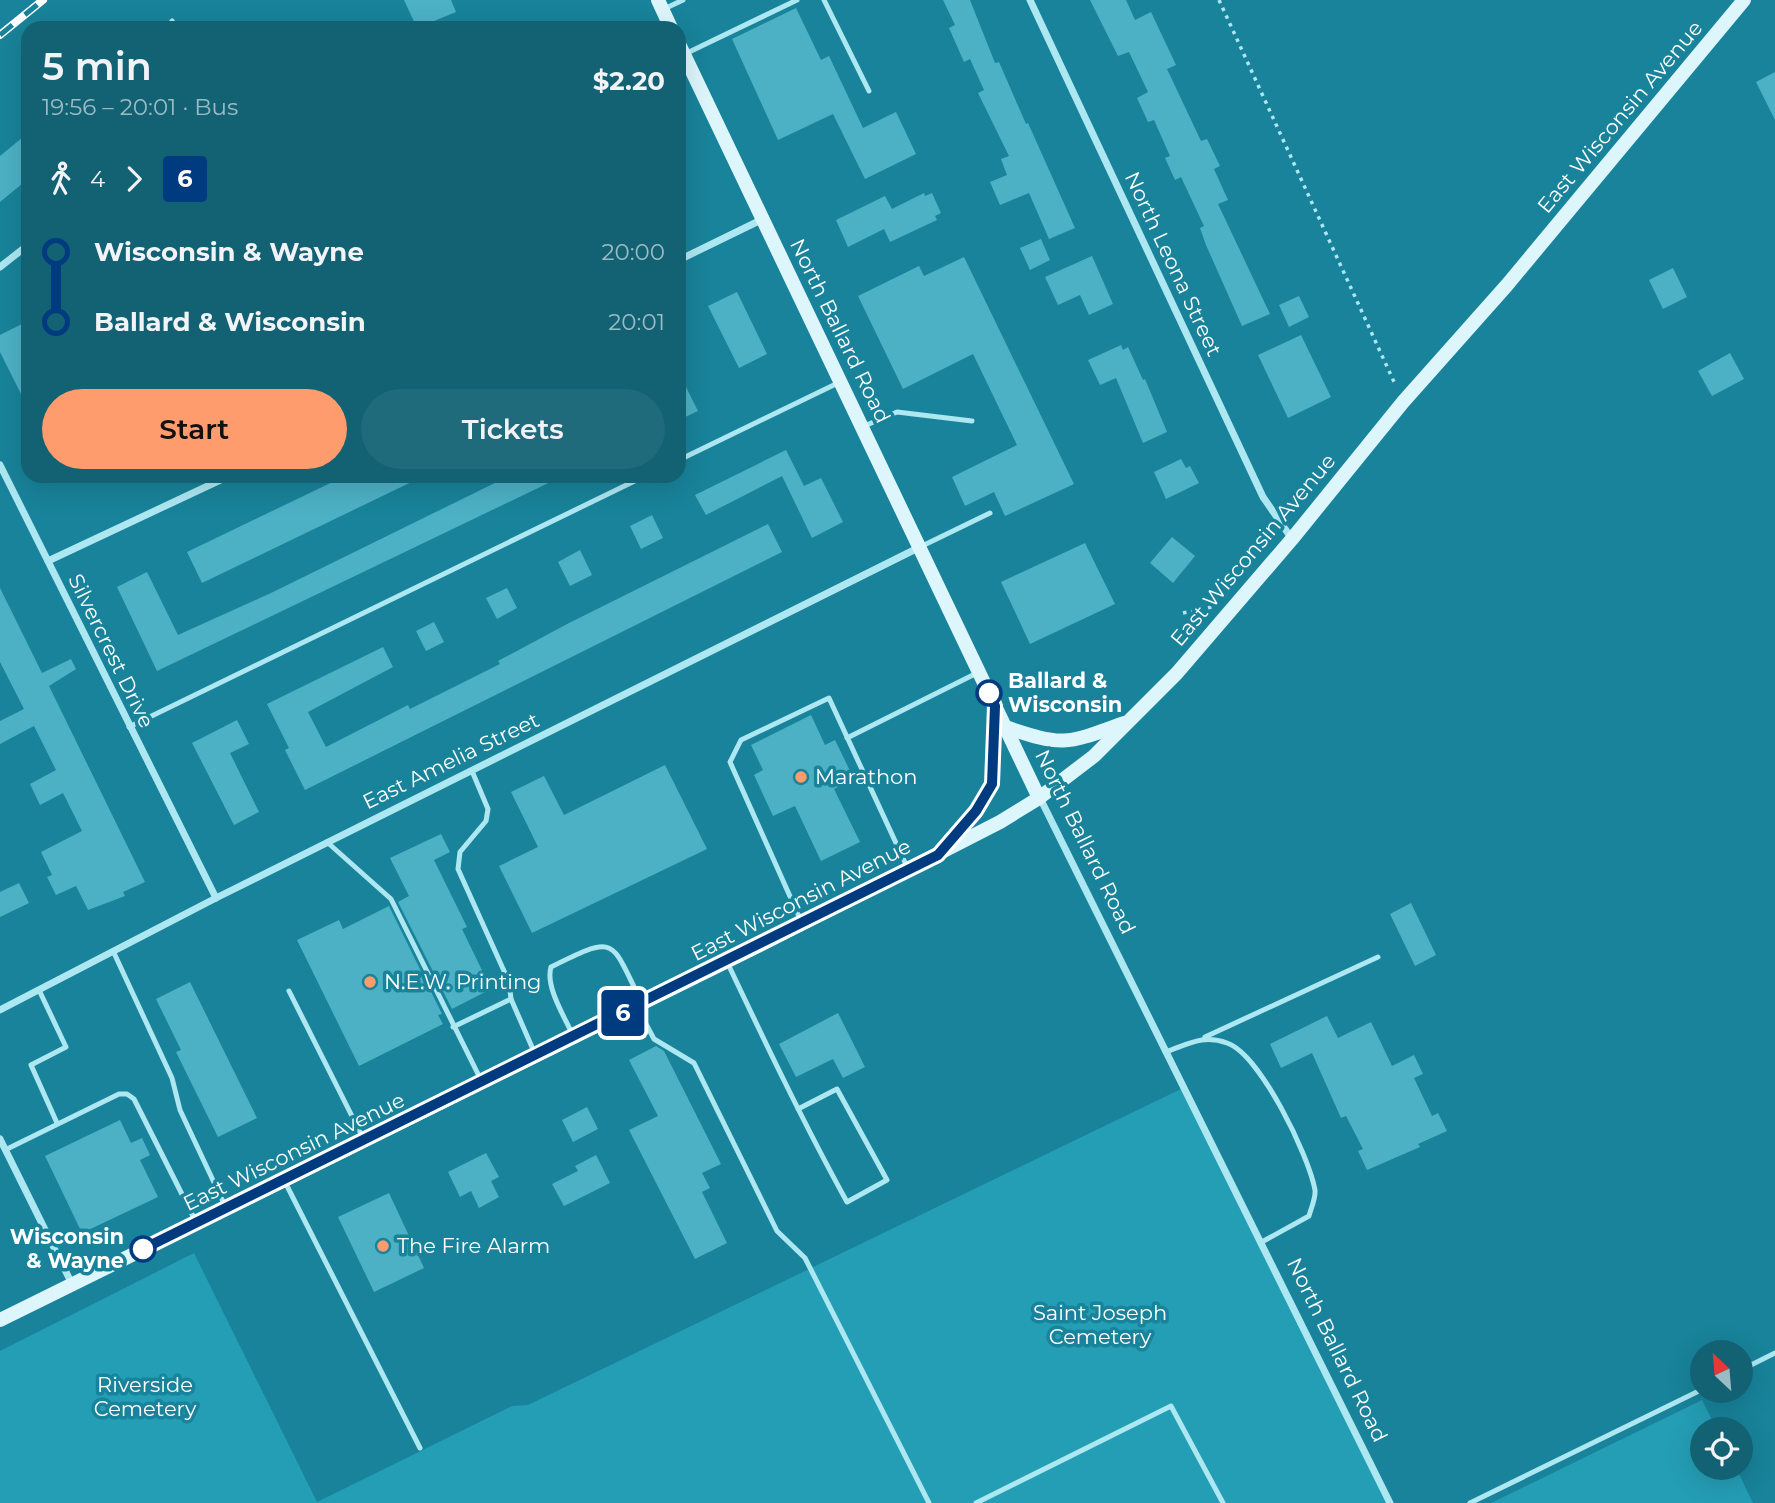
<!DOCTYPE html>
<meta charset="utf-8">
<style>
:root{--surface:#126274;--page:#1f6b7c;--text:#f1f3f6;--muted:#9cbcc5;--accent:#ff9c6e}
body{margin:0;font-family:Montserrat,sans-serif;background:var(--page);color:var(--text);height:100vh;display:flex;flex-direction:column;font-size:26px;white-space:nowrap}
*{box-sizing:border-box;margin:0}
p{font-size:23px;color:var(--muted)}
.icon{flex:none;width:38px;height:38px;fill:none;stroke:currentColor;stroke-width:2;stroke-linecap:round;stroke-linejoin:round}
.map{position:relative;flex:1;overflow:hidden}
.details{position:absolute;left:21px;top:21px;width:665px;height:462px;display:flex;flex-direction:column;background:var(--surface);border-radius:21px;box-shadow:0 7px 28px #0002}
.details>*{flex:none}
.badge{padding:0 14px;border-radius:5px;font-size:24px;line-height:46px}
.needle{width:46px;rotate:334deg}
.controls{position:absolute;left:1690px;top:1340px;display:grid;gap:14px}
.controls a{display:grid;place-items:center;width:63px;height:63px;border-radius:50%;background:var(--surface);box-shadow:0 7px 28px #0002;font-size:35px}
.map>.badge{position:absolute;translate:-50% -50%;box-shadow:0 0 0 4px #fff}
.legs{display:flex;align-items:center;gap:10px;height:77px;padding:0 21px;font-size:23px}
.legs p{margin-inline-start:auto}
.summary{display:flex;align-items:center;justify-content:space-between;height:119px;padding:0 21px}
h1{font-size:38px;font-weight:600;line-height:52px}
.button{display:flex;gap:14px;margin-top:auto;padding:14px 21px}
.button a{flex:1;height:80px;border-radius:42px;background:var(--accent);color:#111;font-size:28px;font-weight:600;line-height:80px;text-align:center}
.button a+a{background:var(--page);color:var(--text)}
ul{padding:0 21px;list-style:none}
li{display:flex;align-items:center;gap:24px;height:70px;font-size:26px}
li i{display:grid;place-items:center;width:10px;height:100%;margin:0 9px;background:currentColor}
li i::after{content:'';width:18px;height:18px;margin:-9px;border:5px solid;border-radius:50%;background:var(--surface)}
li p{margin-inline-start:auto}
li:first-child i{background:linear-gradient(#0000 50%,currentColor 0)}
li:last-child i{background:linear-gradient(currentColor 50%,#0000 0)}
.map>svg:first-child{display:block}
</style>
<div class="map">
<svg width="1775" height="1503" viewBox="0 0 1775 1503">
<rect width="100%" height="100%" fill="#18839a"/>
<g fill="#249eb5">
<path d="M1183,1088l207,415h-1390v-152l194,-98 123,249 195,-96 16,-1z"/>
<path d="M1702,1400l15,30h-14v38h33l17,35h-262z"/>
</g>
<g fill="#4db1c5">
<path d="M404,0h47l5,12 -39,16z"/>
<path d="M943,0h27l25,63 4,-1 27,62 2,-1 47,105 -26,11 -20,-46 -29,12 -10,-23 17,-7 -6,-16 8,-3 -31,-63 6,-3 -14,-31 -6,3 -15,-34 6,-3z"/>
<path d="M1090,0h36l9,20 16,-8 25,53 -9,4 34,72 6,-2 13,27 -6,3 14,31 -10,4 52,110 -28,12 -36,-81 -6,-17 4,-2 -23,-49 -6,3 -10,-22 5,-2 -16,-36 -6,2 -11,-24 11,-6 -19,-40 -11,4z"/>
<path d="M796,8l25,52 8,-4 34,72 33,-16 20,42 -51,25 -32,-65 -55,26 -46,-101z"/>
<path d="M1775,72v48l-19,-38z"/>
<path d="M28,133v46l-28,23v-46z"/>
<path d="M924,193l1,3 7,-3 9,20 -6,3 2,4 -47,22 -6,-13 -36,18 -12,-27 49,-24 7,13z"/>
<path d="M1041,239l9,21 -20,10 -10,-22z"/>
<path d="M1092,256l21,48 -24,11 -9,-20 -22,10 -13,-28z"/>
<path d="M964,257l110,227 -69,32 -11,-24 -29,14 -13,-29 65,-32 -44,-91 -70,35 -45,-93 61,-30 5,10z"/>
<path d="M1673,268l14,29 -24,12 -14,-29z"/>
<path d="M737,292l30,62 -28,14 -31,-62z"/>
<path d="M1299,296l10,21 -20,10 -10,-22z"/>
<path d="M28,321v87l-28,-56v-17z"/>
<path d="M1301,335l30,62 -43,21 -30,-63z"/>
<path d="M1121,345l2,5 5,-3 15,33 2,-1 22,53 -24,11 -27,-65 -16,7 -12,-25z"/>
<path d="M1730,353l14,26 -32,17 -14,-25z"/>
<path d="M679,373l19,38 -19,9z"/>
<path d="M786,450l18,36 17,-8 22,44 -31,16 -30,-62 -76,39 -11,-20z"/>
<path d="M1181,459l5,9 4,-2 9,17 -33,16 -12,-27z"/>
<path d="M345,476h79l-222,107 -15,-31z"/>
<path d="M509,476h54l-406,195 -40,-84 30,-15 31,63 93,-42z"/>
<path d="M652,515l11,23 -22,11 -11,-23z"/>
<path d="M768,524l14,28 -477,238 -20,-40 4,-2 -22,-44 116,-57 10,20 -85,45 18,35 82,-42 2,4 90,-45 -2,-3 71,-38z"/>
<path d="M1172,537l23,19 -22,27 -23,-20z"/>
<path d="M1085,543l30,61 -85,40 -29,-62z"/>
<path d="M580,550l12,25 -22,11 -12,-24z"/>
<path d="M0,588l42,85 29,-14 5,10 -27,17 96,196 -22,10 2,4 -37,14 -12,-24 -20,9 -9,-18 5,-2 -11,-23 41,-21 -19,-38 -23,12 -10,-21 26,-14 -22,-44 -34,18v-23l24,-12 -24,-47z"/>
<path d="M507,588l10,20 -20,11 -11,-21z"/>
<path d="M434,622l10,20 -18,9 -10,-20z"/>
<path d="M811,715l14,30 10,-5 19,39 -20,10 26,53 -39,19 -26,-55 -22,10 -19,-41 9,-5 -12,-25z"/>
<path d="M237,720l12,24 -19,9 29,59 -25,13 -42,-82z"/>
<path d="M665,765l42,84 -175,84 -33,-67 39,-19 -27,-55 33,-16 20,39z"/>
<path d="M441,834l9,18 -16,8 33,67 -5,2 29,60 -39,20 -54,-107 11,-6 -19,-38z"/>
<path d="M19,883l10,20 -29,14v-25z"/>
<path d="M1411,903l25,52 -21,11 -25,-52z"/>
<path d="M389,906l53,108 -4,1 5,9 -84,42 -62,-126 42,-20 4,9z"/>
<path d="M190,982l67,136 -39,19 -42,-85 5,-2 -25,-51z"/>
<path d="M838,1013l27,54 -22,11 -10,-19 -37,18 -17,-33z"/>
<path d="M1327,1016l11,22 33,-16 21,44 22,-11 9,19 -9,4 18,38 6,-3 9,18 -29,13 2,3 -53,23 -9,-19 5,-2 -17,-33 -5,2 -29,-65 -31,15 -11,-24z"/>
<path d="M656,1046l8,5 57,113 -19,9 8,15 -8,4 25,51 -32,16 -66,-129 29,-14 -29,-56z"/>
<path d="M587,1107l11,22 -25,13 -11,-22z"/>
<path d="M120,1120l11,23 11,-5 8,17 -10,5 18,37 -76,36 -37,-77z"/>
<path d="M486,1153l13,24 -8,4 8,16 -20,11 -8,-17 -11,6 -12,-25z"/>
<path d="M596,1155l14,28 -46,23 -12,-22 26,-13 -3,-5z"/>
<path d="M389,1193l35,75 -50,24 -36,-75z"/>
</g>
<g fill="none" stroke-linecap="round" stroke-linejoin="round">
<g stroke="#ade7f2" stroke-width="3.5" stroke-dasharray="3.5 5" stroke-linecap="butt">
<path d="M1219,0l176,384"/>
<path d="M1183,613l29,-6"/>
</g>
<g stroke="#ade7f2" stroke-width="5">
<path d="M824,0l45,91"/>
<path d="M664,9l19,-9"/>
<path d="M172,21l5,7"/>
<path d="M687,53l110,-53"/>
<path d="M862,427l35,-15 75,9"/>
<path d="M679,460l161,-78"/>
<path d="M920,547l70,-34"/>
<path d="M129,727l516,-251"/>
<path d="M847,738l132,-66"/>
<path d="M327,842l64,57 91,183"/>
<path d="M801,921l-71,-159 11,-22 88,-42 79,171"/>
<path d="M114,953l58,125 8,32 46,98"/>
<path d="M728,964c38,80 76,160 119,238l40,-22 -50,-91 -39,20"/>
<path d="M39,990l27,57 -35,18 26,58"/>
<path d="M289,991l75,149"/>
<path d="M511,999l24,55"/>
<path d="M638,1009l16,30 40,24 83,168 28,27 124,245"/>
<path d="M453,1027l58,-28 -2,-17 -51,-113 2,-17 26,-31 2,-12 -16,-38"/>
<path d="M573,1036c-8,-19 -28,-49 -22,-69 68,-34 59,-27 91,36"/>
<path d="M1205,1037l173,-80"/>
<path d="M1165,1052c24,-8 38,-18 62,-9 33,11 82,113 88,147 1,8 -4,18 -6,26l-49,27"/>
<path d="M5,1150l114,-56h8l7,5 62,123"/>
<path d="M284,1180l136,268"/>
<path d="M1741,1370l34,-17"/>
<path d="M976,1503l195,-97 52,97"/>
<path d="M1470,1503l233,-114"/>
</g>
<g stroke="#ade7f2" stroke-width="7">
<path d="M1030,0l233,497 29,42"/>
<path d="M679,260l84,-41"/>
<path d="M0,267l28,-22"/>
<path d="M0,465l216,433"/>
<path d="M48,561l181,-85"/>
<path d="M1040,798l350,705"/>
<path d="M0,1010l216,-112 704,-351"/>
<path d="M0,1139l72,145"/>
</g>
<g stroke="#dcf6fc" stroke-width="14">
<path d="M658,0l13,28"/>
<path d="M679,44l360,754"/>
<path d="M1005,727c59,20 62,17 119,-4"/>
<path d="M945,846l31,-35 16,-27 3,-73"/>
<path d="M0,1320l760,-375 240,-123 39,-24 55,-42 83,-83 115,-134 111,-137 104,-117 237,-285"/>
</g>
<g stroke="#fff" stroke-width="8">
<path id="rail" d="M0,35l43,-35"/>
</g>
<use href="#rail" stroke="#18839a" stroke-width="5" stroke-dasharray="16" stroke-linecap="butt"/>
</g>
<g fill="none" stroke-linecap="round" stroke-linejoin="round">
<g stroke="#fff" stroke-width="16">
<path id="line-1" d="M143,1249l795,-394 38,-44 16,-27 3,-78 -6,-13"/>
</g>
<use href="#line-1" stroke="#003b80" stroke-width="10"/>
</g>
<g fill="#fff" stroke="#003b80" stroke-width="3.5">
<circle cx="989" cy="693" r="12"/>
<circle cx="143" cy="1249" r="12"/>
</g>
<g fill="#ff9c6e" stroke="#18839a" stroke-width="2.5">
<circle cx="801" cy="777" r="7"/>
<circle cx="370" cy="982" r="7"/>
<circle cx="383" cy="1246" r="7"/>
</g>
<g text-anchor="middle" stroke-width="7" stroke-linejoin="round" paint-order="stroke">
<g font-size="21" fill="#fff" stroke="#18839a">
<text transform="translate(1620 117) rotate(-50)" y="7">East Wisconsin Avenue</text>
<text transform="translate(1173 264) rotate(65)" y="7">North Leona Street</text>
<text transform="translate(840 331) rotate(64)" y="7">North Ballard Road</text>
<text transform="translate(1253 550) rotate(-50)" y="7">East Wisconsin Avenue</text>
<text transform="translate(111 651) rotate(64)" y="7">Silvercrest Drive</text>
<text transform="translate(451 761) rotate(-26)" y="7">East Amelia Street</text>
<text transform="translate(1085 842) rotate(64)" y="7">North Ballard Road</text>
<text transform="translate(801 900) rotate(-27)" y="7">East Wisconsin Avenue</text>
<text transform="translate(294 1152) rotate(-26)" y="7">East Wisconsin Avenue</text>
<text transform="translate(1337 1350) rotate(64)" y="7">North Ballard Road</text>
</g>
<g font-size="21" font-weight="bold" fill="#fff" stroke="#18839a" text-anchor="start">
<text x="1008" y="688">Ballard &amp;<tspan x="1008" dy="24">Wisconsin</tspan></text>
<text x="124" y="1244" text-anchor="end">Wisconsin<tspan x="124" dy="24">&amp; Wayne</tspan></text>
</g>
<g font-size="21" fill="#fff" stroke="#18839a" text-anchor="start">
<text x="815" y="784">Marathon</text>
<text x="384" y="989">N.E.W. Printing</text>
<text x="397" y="1253">The Fire Alarm</text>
</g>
<g font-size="21" fill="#fff" stroke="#18839a">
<text x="1100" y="1320">Saint Joseph<tspan x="1100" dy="24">Cemetery</tspan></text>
<text x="145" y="1392">Riverside<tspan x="145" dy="24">Cemetery</tspan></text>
</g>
</g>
</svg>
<div class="controls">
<a><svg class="needle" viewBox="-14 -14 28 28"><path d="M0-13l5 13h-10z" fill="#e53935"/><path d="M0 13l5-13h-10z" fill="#9cbcc5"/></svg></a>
<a><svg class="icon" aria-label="locate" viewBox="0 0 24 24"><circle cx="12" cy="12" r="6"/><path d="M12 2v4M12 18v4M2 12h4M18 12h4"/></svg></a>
</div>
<b class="badge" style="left:623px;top:1013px;background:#003b80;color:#fff">6</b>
<section class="details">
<div class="summary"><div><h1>5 min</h1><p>19:56 – 20:01 · Bus</p></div><b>$2.20</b></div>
<div class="legs"><svg class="icon" aria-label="walk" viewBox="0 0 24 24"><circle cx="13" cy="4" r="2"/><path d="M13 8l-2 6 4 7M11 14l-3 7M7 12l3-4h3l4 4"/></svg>4<svg class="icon" aria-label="forward" viewBox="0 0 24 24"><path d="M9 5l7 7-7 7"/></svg><b class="badge" style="background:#003b80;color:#fff">6</b></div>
<ul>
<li><i style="color:#003b80"></i><b>Wisconsin &amp; Wayne</b><p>20:00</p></li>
<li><i style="color:#003b80"></i><b>Ballard &amp; Wisconsin</b><p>20:01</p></li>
</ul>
<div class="button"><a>Start</a><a>Tickets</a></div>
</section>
</div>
